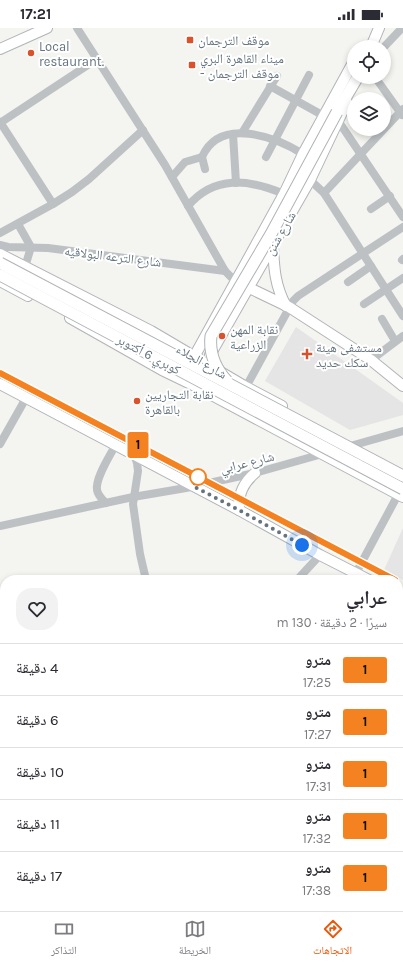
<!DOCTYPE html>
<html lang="ar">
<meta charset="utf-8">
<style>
:root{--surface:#fff;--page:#f2f2f3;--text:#2b2b33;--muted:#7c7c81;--line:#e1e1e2;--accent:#ea580c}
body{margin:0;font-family:Karla,"Noto Naskh Arabic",sans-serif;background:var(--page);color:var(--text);direction:rtl;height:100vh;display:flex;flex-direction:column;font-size:15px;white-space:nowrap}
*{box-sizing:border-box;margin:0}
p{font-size:13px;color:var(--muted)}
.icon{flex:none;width:22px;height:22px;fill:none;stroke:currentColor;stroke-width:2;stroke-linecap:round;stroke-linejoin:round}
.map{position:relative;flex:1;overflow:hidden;direction:ltr}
.details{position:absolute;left:0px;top:547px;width:403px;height:336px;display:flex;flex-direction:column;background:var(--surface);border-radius:16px 16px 0 0;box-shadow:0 2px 6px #0003;direction:rtl}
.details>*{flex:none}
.badge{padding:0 8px;border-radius:3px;font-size:14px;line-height:26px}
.controls{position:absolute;left:347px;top:12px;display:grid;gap:8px}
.controls a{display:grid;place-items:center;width:44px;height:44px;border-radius:50%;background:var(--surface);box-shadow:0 2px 6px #0003;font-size:20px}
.you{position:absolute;width:20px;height:20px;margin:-10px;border:3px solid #fff;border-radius:50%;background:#1a73e8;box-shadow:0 0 0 6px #1a73e833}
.map>.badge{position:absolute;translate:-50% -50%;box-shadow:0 0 0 2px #fff}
.round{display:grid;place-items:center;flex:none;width:42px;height:42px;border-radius:16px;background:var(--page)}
.head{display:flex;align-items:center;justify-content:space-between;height:68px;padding:0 16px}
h1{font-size:19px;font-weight:800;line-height:30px}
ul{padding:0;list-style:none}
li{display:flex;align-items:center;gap:12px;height:52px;padding:0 16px;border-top:1px solid var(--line)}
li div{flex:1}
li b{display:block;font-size:15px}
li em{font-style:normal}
li .badge{min-width:44px;font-weight:700;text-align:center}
.status{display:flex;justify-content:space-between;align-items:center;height:28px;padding:0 20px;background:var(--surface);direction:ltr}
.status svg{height:11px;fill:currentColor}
.dock{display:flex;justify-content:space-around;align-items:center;height:56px;border-top:1px solid var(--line);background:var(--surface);font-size:11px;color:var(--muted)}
.dock a{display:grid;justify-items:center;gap:2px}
.dock .current{color:var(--accent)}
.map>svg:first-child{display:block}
</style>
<div class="status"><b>17:21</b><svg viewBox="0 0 49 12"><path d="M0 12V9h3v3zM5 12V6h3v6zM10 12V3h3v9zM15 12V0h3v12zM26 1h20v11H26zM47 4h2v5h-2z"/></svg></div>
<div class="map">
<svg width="403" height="883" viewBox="0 0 403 883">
<rect width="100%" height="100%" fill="#f4f4f0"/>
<g fill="#e4e5e4">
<path d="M296,299l107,76v12l-53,15 -85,-49z"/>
<path d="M403,500v52l-19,-10z"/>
</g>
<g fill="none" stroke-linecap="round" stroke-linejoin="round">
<g stroke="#b1b5b8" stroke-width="12">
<g id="major">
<path d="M371,19l8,-19"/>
<path d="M0,21l47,-21"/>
<path d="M273,219c1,21 2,39 13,59"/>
<path d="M0,226l151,77 95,56 36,19"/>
<path d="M0,253l28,15"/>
<path d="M243,257l46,22 82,53 32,26"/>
<path d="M70,290l92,52 31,15 210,112"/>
<path d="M210,327l100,-175 37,-78"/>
<path d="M194,329l90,-163 19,-40 51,-93"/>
<path d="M0,356l239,126 81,45 49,25"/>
<path d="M239,482c-1,-16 4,-27 16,-37"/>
<path d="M398,568l5,2"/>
<path d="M398,762h5"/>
<path d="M84,883l16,-5"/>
</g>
</g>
<g stroke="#b0b4b6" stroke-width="13">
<path id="highway" d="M337,84l20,-34"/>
</g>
<g stroke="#bdc1c4" stroke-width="8">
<path d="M77,0l88,137 60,106 11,11"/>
<path d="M384,19l18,-19"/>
<path d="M375,49l27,38"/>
<path d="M270,58l54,30"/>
<path d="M0,94l53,82"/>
<path d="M339,94l64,95"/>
<path d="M0,95l97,-64"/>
<path d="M242,105l35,-57"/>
<path d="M233,106l3,49"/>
<path d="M202,129l3,12"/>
<path d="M266,129l43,-82"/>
<path d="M172,149l13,-15 17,-5c18,-41 74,-20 101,-3"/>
<path d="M310,152l14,13 79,123"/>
<path d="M324,165l79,-84"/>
<path d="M188,178c26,-31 61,-27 96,-12"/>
<path d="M371,181l19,-13"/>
<path d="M18,196l13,23 -6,20"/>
<path d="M0,205l53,-29 19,-12 17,-13 54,-49"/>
<path d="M0,217l8,2 40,1 177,23"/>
<path d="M402,232l1,-1"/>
<path d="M348,254l23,-16"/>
<path d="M364,276l39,-26"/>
<path d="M382,291l13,22"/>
<path d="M371,332l32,-24"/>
<path d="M246,359l47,-86 5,-5 105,-69"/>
<path d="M0,416l26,-46"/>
<path d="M134,426l3,9 1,8 -5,33 7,50 6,26"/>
<path d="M106,475c-4,-4 -8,-7 -9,-13 -2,-12 13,-34 19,-46"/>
<path d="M0,498l133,-29 53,-9 69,-15 148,-42"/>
<path d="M356,545l45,-84"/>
<path d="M297,552l23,-25"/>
<path d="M0,607l5,-1"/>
<path d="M398,620h5"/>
<path d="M398,655h5"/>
<path d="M0,677l5,-2"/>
<path d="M398,707l5,-1"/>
<path d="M0,742l5,10"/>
<path d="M0,835l5,-1"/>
<path d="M398,835h5"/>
<path d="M398,867l5,1"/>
<path d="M260,878l1,5"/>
<path d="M370,878v5"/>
<path d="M151,883l2,-5"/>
<path d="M186,883l1,-5"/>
<path d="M214,883l1,-5"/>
</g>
<use href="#major" stroke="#fff" stroke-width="10"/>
<use href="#highway" stroke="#fff" stroke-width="11"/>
<g stroke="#b0b4b6" stroke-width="13" stroke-linecap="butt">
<g id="highway-bridge">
<path d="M0,235l403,213"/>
<path d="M0,247l403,214"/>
<path d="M227,353c-12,-13 -18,-27 -16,-45l60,-102 66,-122"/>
</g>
</g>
<use href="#highway-bridge" stroke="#fff" stroke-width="11"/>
</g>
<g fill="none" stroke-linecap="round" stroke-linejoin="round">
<g stroke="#fff" stroke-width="9">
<path id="line" d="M0,345l395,207"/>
</g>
<use href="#line" stroke="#f58220" stroke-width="6"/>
<path stroke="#65747f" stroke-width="4" stroke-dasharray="0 7.2" d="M198,449l-5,9 46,24 63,35"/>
</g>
<g fill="#d7522d" stroke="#fff" stroke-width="1.5">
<rect x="186" y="8" width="8" height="8" rx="2"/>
<circle cx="31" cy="25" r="4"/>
<rect x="188" y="33" width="8" height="8" rx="2"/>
<circle cx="222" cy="308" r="4"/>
<path d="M305 320h4v4h4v4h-4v4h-4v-4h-4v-4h4z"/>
<circle cx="137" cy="373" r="4"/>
</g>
<circle fill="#fff" stroke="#f58220" stroke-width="2" cx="198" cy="449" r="8"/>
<g text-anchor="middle" stroke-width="4" stroke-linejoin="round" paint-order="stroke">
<g font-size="13" fill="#65747f" stroke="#fff" text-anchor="start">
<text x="198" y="17">موقف الترجمان</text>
<text x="39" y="23">Local<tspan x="39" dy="15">restaurant.</tspan></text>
<text x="200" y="35">ميناء القاهرة البري<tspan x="200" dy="15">- موقف الترجمان</tspan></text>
<text x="230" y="306">نقابة المهن<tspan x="230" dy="15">الزراعية</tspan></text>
<text x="316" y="324">مستشفى هيئة<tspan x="316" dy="15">سكك حديد</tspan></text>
<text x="145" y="371">نقابة التجاريين<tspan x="145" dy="15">بالقاهرة</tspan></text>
</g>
<g font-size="13" fill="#65747f" stroke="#fff">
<text transform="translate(280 205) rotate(-60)" y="5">شارع شنن</text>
<text transform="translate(113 228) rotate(7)" y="5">شارع الترعه البولاقيه</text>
<text transform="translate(149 326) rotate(28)" y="5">كوبري 6 أكتوبر</text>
<text transform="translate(202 333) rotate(30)" y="5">شارع الجلاء</text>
<text transform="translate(247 434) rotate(-14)" y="5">شارع عرابي</text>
</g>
</g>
</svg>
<div class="controls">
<a><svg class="icon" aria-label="locate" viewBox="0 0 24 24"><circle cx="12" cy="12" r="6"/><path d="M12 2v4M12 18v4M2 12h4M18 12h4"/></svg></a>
<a><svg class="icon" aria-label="layers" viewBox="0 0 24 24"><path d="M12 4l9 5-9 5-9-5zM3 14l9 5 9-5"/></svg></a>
</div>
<div class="you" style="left:302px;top:517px"></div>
<b class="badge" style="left:138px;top:417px;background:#f58220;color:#111">1</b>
<section class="details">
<div class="head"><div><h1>عرابي</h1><p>سيرًا · 2 دقيقة · 130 m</p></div><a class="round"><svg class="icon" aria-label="heart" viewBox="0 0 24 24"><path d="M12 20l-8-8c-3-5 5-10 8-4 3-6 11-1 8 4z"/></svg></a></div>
<ul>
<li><span class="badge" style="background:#f58220;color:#111">1</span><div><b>مترو</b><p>17:25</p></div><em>4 دقيقة</em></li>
<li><span class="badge" style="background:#f58220;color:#111">1</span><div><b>مترو</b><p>17:27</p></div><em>6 دقيقة</em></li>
<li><span class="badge" style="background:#f58220;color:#111">1</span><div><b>مترو</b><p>17:31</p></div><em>10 دقيقة</em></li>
<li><span class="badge" style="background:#f58220;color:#111">1</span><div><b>مترو</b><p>17:32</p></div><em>11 دقيقة</em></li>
<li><span class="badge" style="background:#f58220;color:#111">1</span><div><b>مترو</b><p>17:38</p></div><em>17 دقيقة</em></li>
</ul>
</section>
</div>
<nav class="dock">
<a class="current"><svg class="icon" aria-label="directions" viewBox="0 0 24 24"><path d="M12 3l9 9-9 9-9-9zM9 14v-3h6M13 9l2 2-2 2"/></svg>الاتجاهات</a>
<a><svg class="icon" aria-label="map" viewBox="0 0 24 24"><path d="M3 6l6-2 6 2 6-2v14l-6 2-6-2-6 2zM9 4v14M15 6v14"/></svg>الخريطة</a>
<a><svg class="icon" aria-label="tickets" viewBox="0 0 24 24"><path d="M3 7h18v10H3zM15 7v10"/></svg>التذاكر</a>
</nav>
